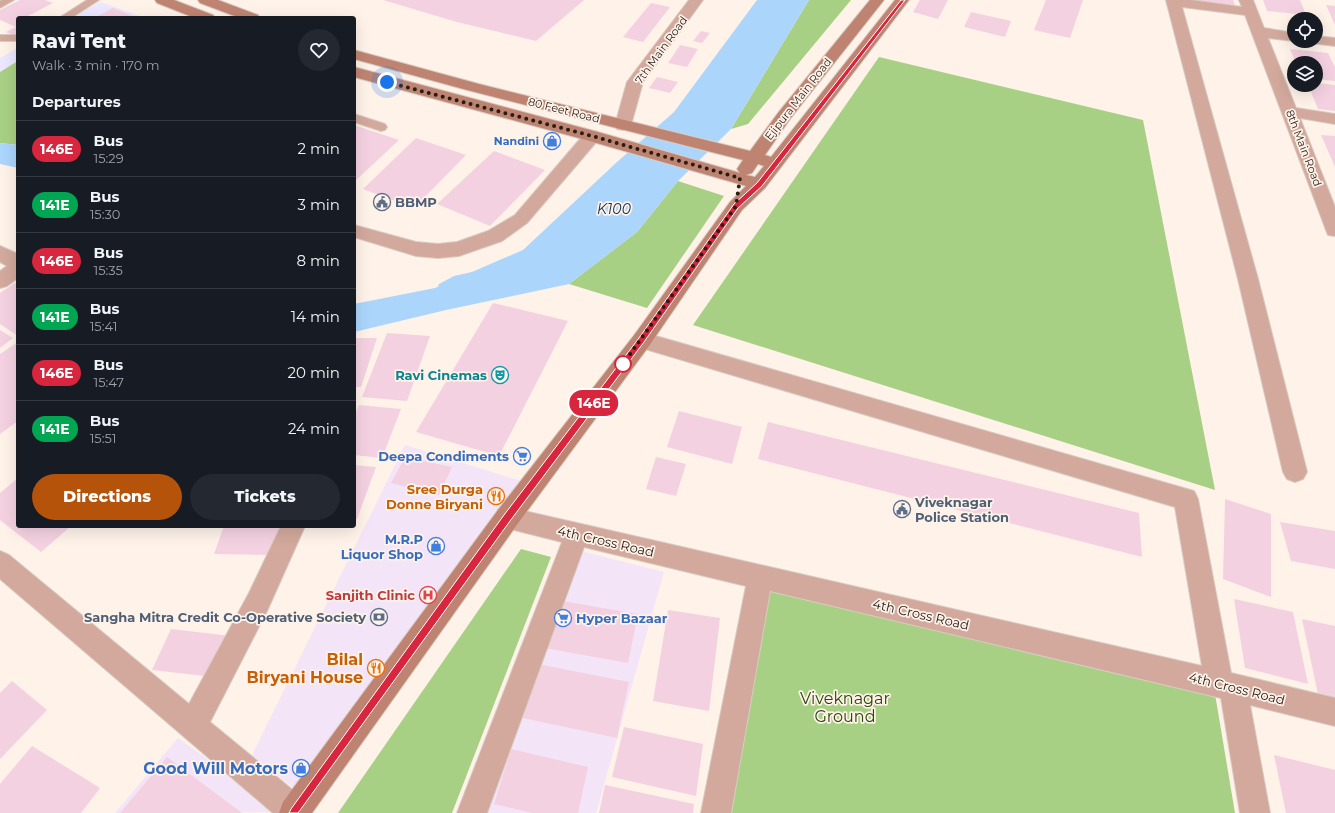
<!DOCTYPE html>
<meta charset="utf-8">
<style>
:root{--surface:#171b24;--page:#242831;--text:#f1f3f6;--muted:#9ea1a6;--line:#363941;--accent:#b45309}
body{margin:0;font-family:Montserrat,sans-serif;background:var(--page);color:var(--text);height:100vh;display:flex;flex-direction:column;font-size:15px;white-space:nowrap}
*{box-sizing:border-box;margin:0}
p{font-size:13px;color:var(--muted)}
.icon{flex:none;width:22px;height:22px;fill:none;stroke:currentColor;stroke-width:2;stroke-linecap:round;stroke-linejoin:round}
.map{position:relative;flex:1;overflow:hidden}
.panel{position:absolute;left:16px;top:16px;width:340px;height:512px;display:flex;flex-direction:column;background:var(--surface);border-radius:4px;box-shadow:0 4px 16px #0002}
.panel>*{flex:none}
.badge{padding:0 8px;border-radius:13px;font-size:14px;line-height:26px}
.buttons{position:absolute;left:1287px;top:12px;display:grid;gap:8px}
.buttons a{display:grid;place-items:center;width:36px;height:36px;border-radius:50%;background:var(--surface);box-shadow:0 4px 16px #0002;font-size:20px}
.you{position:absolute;width:20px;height:20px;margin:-10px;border:3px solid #fff;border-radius:50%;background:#1a73e8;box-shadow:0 0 0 6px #1a73e833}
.map>.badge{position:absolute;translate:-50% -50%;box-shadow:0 0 0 2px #fff}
h2{padding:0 16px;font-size:15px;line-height:36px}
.round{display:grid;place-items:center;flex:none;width:42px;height:42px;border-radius:21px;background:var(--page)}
.headline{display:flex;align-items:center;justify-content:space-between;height:68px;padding:0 16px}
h1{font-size:19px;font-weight:800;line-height:30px}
.button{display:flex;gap:8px;margin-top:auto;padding:8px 16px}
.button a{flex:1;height:46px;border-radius:24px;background:var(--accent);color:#fff;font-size:16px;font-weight:800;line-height:46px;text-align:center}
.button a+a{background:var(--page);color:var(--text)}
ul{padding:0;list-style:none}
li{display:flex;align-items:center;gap:12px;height:56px;padding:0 16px;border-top:1px solid var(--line)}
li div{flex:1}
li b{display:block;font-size:15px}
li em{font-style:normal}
li .badge{min-width:44px;font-weight:700;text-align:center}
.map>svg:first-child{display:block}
</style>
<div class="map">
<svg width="1335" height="813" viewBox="0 0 1335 813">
<rect width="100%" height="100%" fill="#fef2e9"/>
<g fill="#f3e4f8">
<path d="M405,445l119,37 -229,307 -43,-34z"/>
<path d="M577,550l87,22 -68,241h-110z"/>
<path d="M178,738l104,74 -167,1z"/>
</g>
<g fill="#eae7fe">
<path d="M100,2l9,3 36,13h-74z"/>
<path d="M18,48v48l-18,11v-49z"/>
</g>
<g fill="#a8d084">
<path d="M809,0h42l-103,124 -17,5z"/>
<path d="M879,57l264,63 72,370 -522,-165z"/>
<path d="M18,61v84l-18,-2v-71z"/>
<path d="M678,181l46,15 -77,112 -78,-24 68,-52z"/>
<path d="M521,549l30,8 -99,256h-114z"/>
<path d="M760,577l455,117 20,119h-515z"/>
</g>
<g fill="#acd5fc">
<path d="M757,0h52l-78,129 -53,52 -41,51 -68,52 -123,26 -92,22v-28l81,-16 88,-38 94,-88 57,-50z"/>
<path d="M0,143l18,2v23l-18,-4z"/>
</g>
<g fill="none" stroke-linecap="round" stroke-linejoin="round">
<path fill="#acd5fc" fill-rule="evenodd" d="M472,272l3,1 1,2 -1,2 -16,4 -17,8 -4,-3 1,-2 15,-8z"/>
</g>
<g fill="#f4d1e1">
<path d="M20,0h25l8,3 -25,13 4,2h-14v19l-12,-5 10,-5 -16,-7v-10z"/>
<path d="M383,0h201l-48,41 -79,-19z"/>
<path d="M920,0h28l-10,19 -25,-7z"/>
<path d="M1046,0h37l-13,38 -36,-8z"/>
<path d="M1189,0h44l3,8z"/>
<path d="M1263,0h37l6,15 -39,-4z"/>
<path d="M651,3l19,4 -27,35 -20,-5z"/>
<path d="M1326,5l9,1v19z"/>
<path d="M113,8l24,10h-34l-5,-2z"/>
<path d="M971,12l40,9 -6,16 -41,-10z"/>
<path d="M701,31l9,2 -8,10 -9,-2z"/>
<path d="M680,45l18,4 -11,18 -19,-4z"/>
<path d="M1290,49l38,4 7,14v14l-19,-2v-16h-20z"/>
<path d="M657,77l21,5 -8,11 -21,-5z"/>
<path d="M1316,83l19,2v26l-17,-2 -10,-24h8z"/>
<path d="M354,125l45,15 -45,42z"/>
<path d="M1321,135l14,1v31z"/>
<path d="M416,138l50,17 -52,53 -51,-19z"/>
<path d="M494,151l51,19 -55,56 -53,-22z"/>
<path d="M15,283l3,2v51l-18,-12v-31z"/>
<path d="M493,303l75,18 -69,135 -83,-24z"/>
<path d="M0,330l13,8 -13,10z"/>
<path d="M387,333l43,3 -23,65 -45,-4z"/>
<path d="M354,338h23l-16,49h-7z"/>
<path d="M18,342v79l-18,13v-80z"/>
<path d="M359,405l42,4 -19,49 -28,-3v-38z"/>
<path d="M679,411l63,16 -10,37 -65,-17z"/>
<path d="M768,422l371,91 3,44 -384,-98z"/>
<path d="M405,457l47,10 -13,28 -48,-12z"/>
<path d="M656,457l30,7 -10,32 -30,-7z"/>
<path d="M354,465l22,2 -19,52 -3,-1z"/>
<path d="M18,478v48h53l-30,26 -41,-32v-27z"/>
<path d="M1225,499l46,15v83l-48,-18z"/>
<path d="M1280,522l55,9v38l-44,-8z"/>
<path d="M224,526h61l-10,29 -61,-1z"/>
<path d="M1234,599l59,13 15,72 -63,-16z"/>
<path d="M556,600l82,14 -10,49 -84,-15z"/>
<path d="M668,610l52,8 -11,93 -56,-10z"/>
<path d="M1302,619l33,7v77l-16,-4z"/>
<path d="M171,629l60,7 -18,41 -61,-7z"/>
<path d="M538,664l91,18 -12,56 -94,-20z"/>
<path d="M12,681l35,29 -47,49v-66z"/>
<path d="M624,727l79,17 -7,52 -84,-19z"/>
<path d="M32,746l68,42 -19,25h-81v-29z"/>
<path d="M511,749l77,18 -10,46h-46l-38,-9z"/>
<path d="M1274,755l61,15v43h-49z"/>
<path d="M167,757l75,56h-122z"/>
<path d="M605,785l89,19 -1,9h-94z"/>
</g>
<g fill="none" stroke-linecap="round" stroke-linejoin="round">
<g stroke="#d7ccc3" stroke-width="2">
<g id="lane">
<path d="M2,0h12l-14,8v-7z"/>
<path d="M87,0h12l-28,18h-12z"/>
<rect x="0" y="35" width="18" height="6"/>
<path d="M354,114l31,10 2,3 -2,3 -4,1 -27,-9z"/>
</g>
</g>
<g stroke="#d7ccc3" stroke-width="2">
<g id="street">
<path d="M689,0h14l-60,82 -12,43 -2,4 -6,1 -6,-1 -2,-4 12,-43z"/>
<path d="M1166,0h25l51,7 -3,-7h14l11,28 30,5v8h2h-2l-26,-3 28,70 39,6v10l-35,-6 35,89v29l-7,-1 -2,-5 -81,-215 -63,-8 76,272 49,193 -4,7 -8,3 -8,-3 -4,-7 -45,-193z"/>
<path d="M1316,36l19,2v8l-24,-3 -2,-2h7z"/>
<path d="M592,131l6,1 2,4 -2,4 -71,83 -25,18 -43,15 -21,2 -22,-2 -62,-19v-12l62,17 22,2 19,-2 31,-11 27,-16 71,-83z"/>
<path d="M0,246l18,8v24l-11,8 -7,2v-17l7,-5 -7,-4z"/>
<path d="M642,332l552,159 4,8 33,174 104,25v28l-85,-21 20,108h-30l-19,-115 -451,-107 -39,222h-30l45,-227 -162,-39 -97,266h-30l105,-271 -64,-16 -3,-8 3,-8 9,-3 695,159 -27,-159 -540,-161 -3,-6 3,-6z"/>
<path d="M281,526h24l-38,85 -57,111 96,79 4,12h-37l-273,-234v-28l9,4 180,149 60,-111z"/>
</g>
</g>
<g stroke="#d7ccc3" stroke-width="2">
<g id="secondary">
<path d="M155,0h19l39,15 2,3h-20l-38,-15z"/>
<path d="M198,0h20l40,15 2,3h-20l-40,-15z"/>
<path d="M870,0h14l-94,119 -25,36 6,2 124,-157h14l-144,188 -23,22 -93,136 -133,180 -204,287h-33l4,-11 215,-292 137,-176 95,-132 16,-16 -160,-46 -232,-63v-10l244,65 142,41 -3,-4 6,-9 -276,-70 -113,-31v-9l125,34 271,67 28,-38zM758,164l6,2 -9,11 -9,-2 6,-2z"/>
</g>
</g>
<use href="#lane" fill="#d2a99c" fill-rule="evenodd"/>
<use href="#street" fill="#d2a99c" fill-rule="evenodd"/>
<use href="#secondary" fill="#bf8471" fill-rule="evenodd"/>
</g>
<path fill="#d7263d" stroke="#fff" d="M901,0h4l-143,186 -24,22 -94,134 -134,179 -212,292h-9l2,-4 213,-294 135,-177 95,-134 23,-21z"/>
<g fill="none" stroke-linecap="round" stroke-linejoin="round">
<path stroke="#271d15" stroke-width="4" stroke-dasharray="0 7.2" d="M387,82l205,54 148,42 -4,28 -113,158"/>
</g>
<defs>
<g id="shop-ring" transform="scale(0.9)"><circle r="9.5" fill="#fef2e9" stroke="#3f7fe0" stroke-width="1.5"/><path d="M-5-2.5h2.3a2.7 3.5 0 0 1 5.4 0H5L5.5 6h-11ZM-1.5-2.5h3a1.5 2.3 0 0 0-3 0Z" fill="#3f7fe0"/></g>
<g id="civic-ring" transform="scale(0.9)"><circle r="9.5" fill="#fef2e9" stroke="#5c6f8a" stroke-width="1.5"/><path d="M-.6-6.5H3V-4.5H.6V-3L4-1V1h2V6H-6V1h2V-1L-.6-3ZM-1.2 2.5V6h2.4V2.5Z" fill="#5c6f8a"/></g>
<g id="theatre-ring" transform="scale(0.9)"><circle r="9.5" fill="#fef2e9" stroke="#0f9aa8" stroke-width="1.5"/><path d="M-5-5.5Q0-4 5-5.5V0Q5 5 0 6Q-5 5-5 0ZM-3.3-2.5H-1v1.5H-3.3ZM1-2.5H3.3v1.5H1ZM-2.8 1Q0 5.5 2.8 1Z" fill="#0f9aa8"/></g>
<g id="supermarket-ring" transform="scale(0.9)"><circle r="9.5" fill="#fef2e9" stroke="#3f7fe0" stroke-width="1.5"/><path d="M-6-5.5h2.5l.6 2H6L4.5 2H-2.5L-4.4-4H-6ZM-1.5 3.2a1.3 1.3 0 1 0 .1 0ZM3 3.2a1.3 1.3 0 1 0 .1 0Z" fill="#3f7fe0"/></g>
<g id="restaurant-ring" transform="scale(0.9)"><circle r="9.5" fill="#fef2e9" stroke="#e8710a" stroke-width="1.5"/><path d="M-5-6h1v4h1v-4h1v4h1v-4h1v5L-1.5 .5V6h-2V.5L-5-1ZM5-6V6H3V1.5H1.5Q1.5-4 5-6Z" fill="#e8710a"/></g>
<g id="hospital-ring" transform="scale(0.9)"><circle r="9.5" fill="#fef2e9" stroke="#e0444e" stroke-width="1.5"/><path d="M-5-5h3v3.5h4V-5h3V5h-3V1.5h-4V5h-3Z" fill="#e0444e"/></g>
<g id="bank-ring" transform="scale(0.9)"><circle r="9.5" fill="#fef2e9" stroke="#5c6f8a" stroke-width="1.5"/><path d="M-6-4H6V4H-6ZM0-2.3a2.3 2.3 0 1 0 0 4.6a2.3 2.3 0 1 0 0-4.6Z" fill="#5c6f8a"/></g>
</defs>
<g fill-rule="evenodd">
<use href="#shop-ring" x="552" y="141"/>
<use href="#civic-ring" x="382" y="202"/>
<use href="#theatre-ring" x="500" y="375"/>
<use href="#supermarket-ring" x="522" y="456"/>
<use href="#restaurant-ring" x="496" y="496"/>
<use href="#civic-ring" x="902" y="509"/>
<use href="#shop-ring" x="436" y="546"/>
<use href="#hospital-ring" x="428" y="595"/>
<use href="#bank-ring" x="379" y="617"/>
<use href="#supermarket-ring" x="563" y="618"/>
<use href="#restaurant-ring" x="376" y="668"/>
<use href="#shop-ring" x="301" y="768"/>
</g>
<circle fill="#fff" stroke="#d7263d" stroke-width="2" cx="623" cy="364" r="8"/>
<g text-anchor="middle" stroke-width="3.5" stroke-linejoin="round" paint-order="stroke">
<g font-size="11" fill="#271d15" stroke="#fef2e9">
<text transform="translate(661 50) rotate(-54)" y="4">7th Main Road</text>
<text transform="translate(798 99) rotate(-52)" y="4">Ejipura Main Road</text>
<text transform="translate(564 110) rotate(14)" y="4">80 Feet Road</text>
<text transform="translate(1304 148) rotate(69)" y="4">8th Main Road</text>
</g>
<g font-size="11" font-weight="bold" fill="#366cbe" stroke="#fef2e9" text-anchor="end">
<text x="539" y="145">Nandini</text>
</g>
<g font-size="13" font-weight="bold" fill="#4e5e75" stroke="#fef2e9" text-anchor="start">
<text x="395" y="207">BBMP</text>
<text x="915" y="507">Viveknagar<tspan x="915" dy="15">Police Station</tspan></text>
<text x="366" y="622" text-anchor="end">Sangha Mitra Credit Co-Operative Society</text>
</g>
<g font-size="13" font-weight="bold" fill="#0d838f" stroke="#fef2e9" text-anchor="end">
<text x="487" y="380">Ravi Cinemas</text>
</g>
<g font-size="13" font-weight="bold" fill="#366cbe" stroke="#fef2e9" text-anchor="end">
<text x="509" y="461">Deepa Condiments</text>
<text x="423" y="544">M.R.P<tspan x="423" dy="15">Liquor Shop</tspan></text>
<text x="576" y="623" text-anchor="start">Hyper Bazaar</text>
</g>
<g font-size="13" font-weight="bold" fill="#c56008" stroke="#fef2e9" text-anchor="end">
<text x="483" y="494">Sree Durga<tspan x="483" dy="15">Donne Biryani</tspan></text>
</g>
<g font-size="13" fill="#271d15" stroke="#fef2e9">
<text transform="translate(606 541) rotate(13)" y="5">4th Cross Road</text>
<text transform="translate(921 614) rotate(13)" y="5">4th Cross Road</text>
<text transform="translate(1237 688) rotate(14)" y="5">4th Cross Road</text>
</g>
<g font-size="13" font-weight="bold" fill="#be3a42" stroke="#fef2e9" text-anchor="end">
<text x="415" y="600">Sanjith Clinic</text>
</g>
<g font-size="14" font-style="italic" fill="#123049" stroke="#fef2e9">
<text x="614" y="214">K100</text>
</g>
<g font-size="16" font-weight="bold" fill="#c56008" stroke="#fef2e9" text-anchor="end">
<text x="363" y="665">Bilal<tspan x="363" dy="18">Biryani House</tspan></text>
</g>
<g font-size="16" fill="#2c460e" stroke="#fef2e9">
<text x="845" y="704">Viveknagar<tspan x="845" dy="18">Ground</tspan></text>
</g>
<g font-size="16" font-weight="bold" fill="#366cbe" stroke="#fef2e9" text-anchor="end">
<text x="288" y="774">Good Will Motors</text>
</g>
</g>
</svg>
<div class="buttons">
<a><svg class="icon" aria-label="locate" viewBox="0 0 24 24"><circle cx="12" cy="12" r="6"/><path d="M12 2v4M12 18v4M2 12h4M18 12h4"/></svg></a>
<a><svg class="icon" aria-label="layers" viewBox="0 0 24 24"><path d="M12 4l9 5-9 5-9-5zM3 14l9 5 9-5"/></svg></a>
</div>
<div class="you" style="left:387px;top:82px"></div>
<b class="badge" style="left:594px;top:403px;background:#d7263d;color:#fff">146E</b>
<section class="panel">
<div class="headline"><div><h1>Ravi Tent</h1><p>Walk · 3 min · 170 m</p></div><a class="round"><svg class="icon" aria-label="heart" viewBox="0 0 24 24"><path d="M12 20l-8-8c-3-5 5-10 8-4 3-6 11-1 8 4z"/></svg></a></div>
<h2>Departures</h2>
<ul>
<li><span class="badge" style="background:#d7263d;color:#fff">146E</span><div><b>Bus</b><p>15:29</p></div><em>2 min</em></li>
<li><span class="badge" style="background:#00a651;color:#fff">141E</span><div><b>Bus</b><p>15:30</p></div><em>3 min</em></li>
<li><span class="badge" style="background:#d7263d;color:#fff">146E</span><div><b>Bus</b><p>15:35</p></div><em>8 min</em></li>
<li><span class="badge" style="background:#00a651;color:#fff">141E</span><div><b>Bus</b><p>15:41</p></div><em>14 min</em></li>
<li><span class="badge" style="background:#d7263d;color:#fff">146E</span><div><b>Bus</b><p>15:47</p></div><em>20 min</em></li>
<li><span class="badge" style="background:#00a651;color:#fff">141E</span><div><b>Bus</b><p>15:51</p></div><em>24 min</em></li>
</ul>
<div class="button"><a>Directions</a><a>Tickets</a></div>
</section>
</div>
